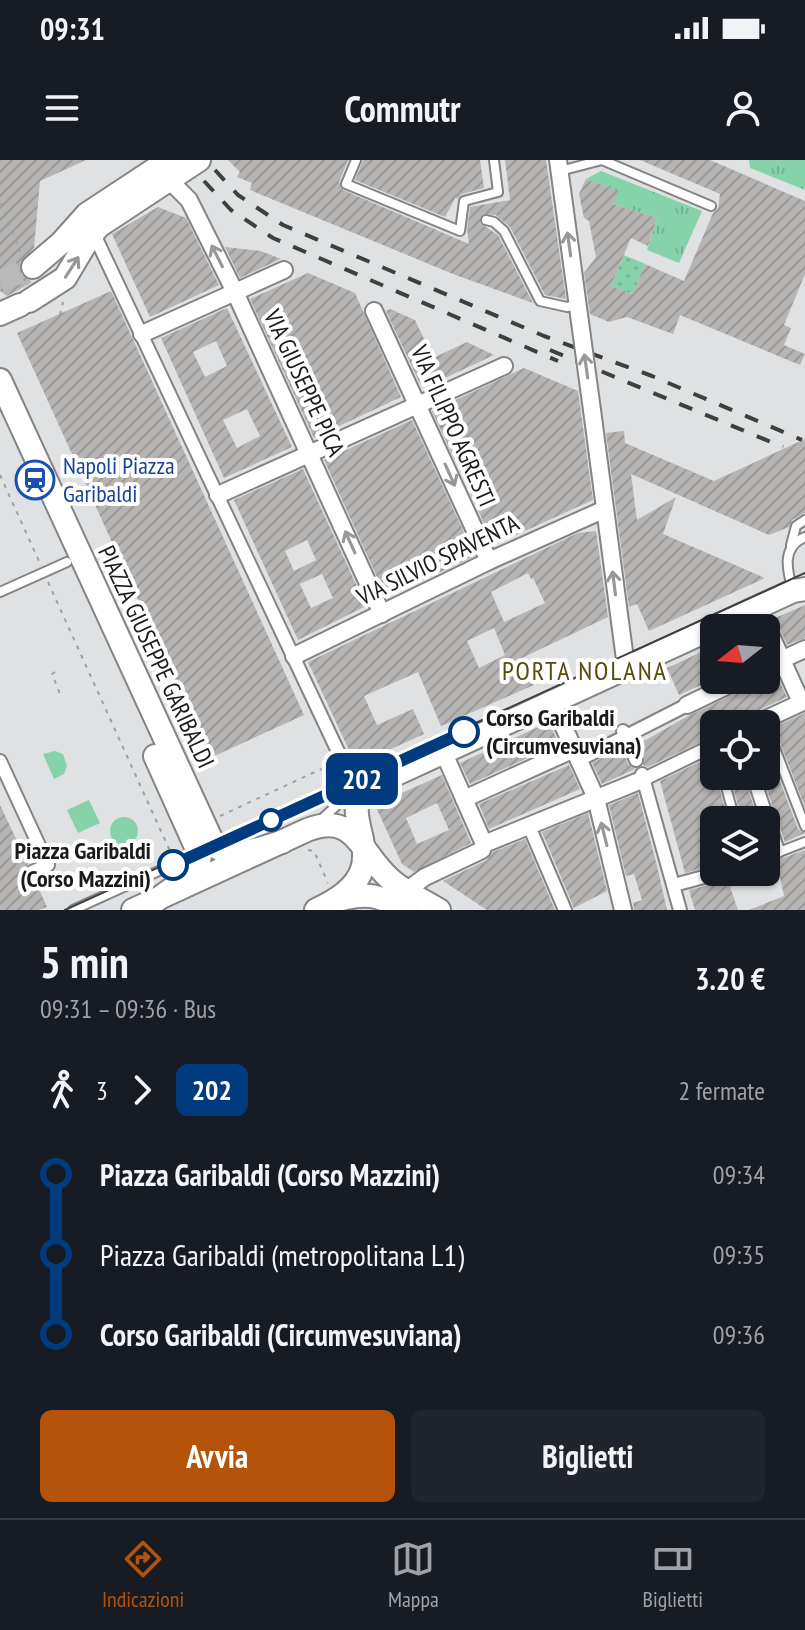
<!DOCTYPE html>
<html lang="it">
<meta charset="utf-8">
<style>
:root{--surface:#171b24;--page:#20242c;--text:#f1f3f6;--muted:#9ea1a6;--line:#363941;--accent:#b45309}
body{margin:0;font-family:"PT Sans Narrow",sans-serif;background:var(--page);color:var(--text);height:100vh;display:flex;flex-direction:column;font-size:30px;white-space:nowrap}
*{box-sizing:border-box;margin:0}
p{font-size:26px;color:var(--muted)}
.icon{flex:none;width:44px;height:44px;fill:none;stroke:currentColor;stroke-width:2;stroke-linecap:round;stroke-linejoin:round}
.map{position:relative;height:750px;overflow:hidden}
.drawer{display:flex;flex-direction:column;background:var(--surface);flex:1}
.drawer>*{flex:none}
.badge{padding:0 16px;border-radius:12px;font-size:28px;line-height:52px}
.needle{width:52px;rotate:253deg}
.controls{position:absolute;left:700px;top:454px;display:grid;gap:16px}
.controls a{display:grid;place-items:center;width:80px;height:80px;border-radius:12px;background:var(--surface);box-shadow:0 2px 6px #0004;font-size:40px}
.map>.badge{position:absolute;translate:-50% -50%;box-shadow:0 0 0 4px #fff}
.legs{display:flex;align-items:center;gap:12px;height:88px;padding:0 40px;font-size:26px}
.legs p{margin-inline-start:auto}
.headline{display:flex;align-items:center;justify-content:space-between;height:136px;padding:0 40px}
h1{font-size:44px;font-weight:800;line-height:60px}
.action{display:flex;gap:16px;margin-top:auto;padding:16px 40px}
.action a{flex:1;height:92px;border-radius:12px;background:var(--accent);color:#fff;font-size:32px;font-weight:800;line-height:92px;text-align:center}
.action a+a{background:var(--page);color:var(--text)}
ul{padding:0 40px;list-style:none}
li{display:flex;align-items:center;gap:28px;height:80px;font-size:30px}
li i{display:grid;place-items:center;width:12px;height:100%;margin:0 10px;background:currentColor}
li i::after{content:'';width:20px;height:20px;margin:-10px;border:6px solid;border-radius:50%;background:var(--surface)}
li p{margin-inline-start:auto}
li:first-child i{background:linear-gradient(#0000 50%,currentColor 0)}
li:last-child i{background:linear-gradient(currentColor 50%,#0000 0)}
.status{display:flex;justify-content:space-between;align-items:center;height:56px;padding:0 40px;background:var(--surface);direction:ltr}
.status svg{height:22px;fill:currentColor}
header{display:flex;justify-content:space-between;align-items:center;height:104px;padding:0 40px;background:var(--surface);font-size:36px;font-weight:800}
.menu{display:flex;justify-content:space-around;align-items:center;height:112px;border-top:2px solid var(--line);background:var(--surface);font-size:22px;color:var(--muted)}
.menu a{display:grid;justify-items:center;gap:4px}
.menu .active{color:var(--accent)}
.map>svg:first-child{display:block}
</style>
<div class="status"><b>09:31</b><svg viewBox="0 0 49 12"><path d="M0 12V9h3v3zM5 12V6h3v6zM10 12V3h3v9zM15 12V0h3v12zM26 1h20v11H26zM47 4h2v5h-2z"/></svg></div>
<header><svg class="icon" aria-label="menu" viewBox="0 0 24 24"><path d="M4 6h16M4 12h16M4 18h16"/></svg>Commutr<svg class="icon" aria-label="person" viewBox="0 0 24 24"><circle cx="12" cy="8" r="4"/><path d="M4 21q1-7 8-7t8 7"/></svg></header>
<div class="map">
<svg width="805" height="750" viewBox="0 0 805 750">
<defs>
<pattern id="grass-dots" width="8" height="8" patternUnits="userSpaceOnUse" patternTransform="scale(2)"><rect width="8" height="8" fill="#86d3ab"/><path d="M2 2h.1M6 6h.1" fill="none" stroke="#73b593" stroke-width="1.8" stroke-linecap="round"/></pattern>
<pattern id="park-tufts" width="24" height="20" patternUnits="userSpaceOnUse" patternTransform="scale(2)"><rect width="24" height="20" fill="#86d3ab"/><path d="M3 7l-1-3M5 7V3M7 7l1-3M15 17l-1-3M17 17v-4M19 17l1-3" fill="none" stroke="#73b593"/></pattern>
<pattern id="building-hatch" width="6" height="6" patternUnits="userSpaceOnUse" patternTransform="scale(2)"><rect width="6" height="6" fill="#b7b5b4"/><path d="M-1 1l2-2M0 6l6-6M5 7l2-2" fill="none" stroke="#9d9b9a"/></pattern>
</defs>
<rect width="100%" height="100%" fill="#dfe1e2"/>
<path fill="url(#grass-dots)" d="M624,95l21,9 -12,30 -22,-8z"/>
<g fill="url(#park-tufts)">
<path d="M749,0h56v30l-55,-22z"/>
<path d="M601,11l101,40 -23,52 -32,-13 10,-32 -44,-14 5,-13 -32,-12z"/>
</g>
<g fill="#86d3ab">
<path d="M55,591l8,3 4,12 -3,8 -10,5 -11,-25z"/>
<path d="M89,640l11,23 -22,10 -11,-23z"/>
<circle cx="124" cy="671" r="14"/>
</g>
<g fill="url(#building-hatch)" fill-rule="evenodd">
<path d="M0,0h86l-46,21 -6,67 -14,15 2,12 9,6v2l-24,13 -7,-5z"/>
<path d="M228,0h120l-9,22 4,8 126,54 -2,-15 3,-22 40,-7 -5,-40h41l20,139 -21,-4 -35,-68 -14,-12 -13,-1 -3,4v5l18,12 35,68 -80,-29 -203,-84 2,-7 -15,-6 3,-5z"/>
<path d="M363,0h117l4,28 -22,6 -5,5 -1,-2 -11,20 -90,-37z"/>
<path d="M640,0h70l95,41v73l-21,51 7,3 -7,17 21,9 -5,11 -120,-50 -7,19 -46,-17 -18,5 -19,-8 -6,-41 12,-16 -7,-36 -5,-3 -5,-24 7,-15 33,12 -6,13 44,14 -9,28 -17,-8 -20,48 22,8 12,-30 39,17 29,-68 5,-5 2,-14z"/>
<path d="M158,47l28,11 33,67 -69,32 -38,-83z"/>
<path d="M225,87l36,4 20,8 -41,19z"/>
<path d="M308,113l47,20 46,104 -87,41 -64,-139z"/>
<path d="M111,131l193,424 -94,43 -193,-425z"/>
<path d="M227,148l65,139 -68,31 -63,-140zM216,181l11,25 -22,11 -12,-25zM247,249l13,27 -23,12 -14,-28z"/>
<path d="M390,149l25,11 18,38 34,-16 27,13 -68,32 -6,-3 -34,-73z"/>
<path d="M524,208l54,23 15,109 -99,45 -62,-134z"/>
<path d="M412,260l63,136 -89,41 -62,-137z"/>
<path d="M624,271l1,12 89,38 91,-42v74l-13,7 -3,7 -20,8 -138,-61 6,46 39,-23 -13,37 102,44 -116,53 -12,-27 -8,3 -23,-174z"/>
<path d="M303,309l63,137 -68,34 -64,-140zM307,380l9,20 -22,11 -9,-20zM322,414l11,24 -22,10 -11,-24z"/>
<path d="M596,371l12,86 -86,41 12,27 -93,41 -23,-54 -54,24 13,29 36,-16 11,25 -68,31 -48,-103 253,-121 17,-8zM528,413l3,6 2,-1 12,25 -41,19 -13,-30zM494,468l11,27 -26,13 -12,-27z"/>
<path d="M805,445v33l-18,7 -12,-27z"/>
<path d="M714,486v33l-35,16 -12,-27z"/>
<path d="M776,514l11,23 -28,13 -6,8 -11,6h-28v12l-66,31 -5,-2 1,-8 -4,-10 4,-6 44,-25z"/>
<path d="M805,553v94l-31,-80z"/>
<path d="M549,562l10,22 -89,40 -10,-21z"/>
<path d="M766,584l32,85 7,4 -20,9 -23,-66h4z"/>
<path d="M614,592l9,1 5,11 7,5 -33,15 -10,-21z"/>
<path d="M714,595v21h2l12,44h-14v45l-29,8 -25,-92z"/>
<path d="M569,605l11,24 -91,40 -10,-25z"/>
<path d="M442,615l29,68 -57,29 -12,-8 -27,-59zM437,643l12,27 -32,14 -11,-26z"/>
<path d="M730,616h14l14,44h-16z"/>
<path d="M638,633l19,73 10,44h-33l-1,-7 9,-3 -8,-26 -8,2 -17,-71z"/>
<path d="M0,645l28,59 -5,6 1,6 11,4 12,27 -8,3h-39z"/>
<path d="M588,653l19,78 -33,17 -32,-76z"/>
<path d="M525,679l30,71h-68l-44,-29 44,-21 6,-8z"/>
<path d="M805,690v60h-56l35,-14 -5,-23 -49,14 8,23h-43l-6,-20 35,-9 7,-7 9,-2h26v-8z"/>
</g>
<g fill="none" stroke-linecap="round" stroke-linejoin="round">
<path stroke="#b7b9ba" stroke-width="22" stroke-dasharray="22 11" stroke-linecap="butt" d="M0,121l33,-14"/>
<g stroke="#838485" stroke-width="12">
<g id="service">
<path d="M356,0l-10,24 114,47 4,-30 34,-9 -4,-32"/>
<path d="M560,11l42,-11 109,46"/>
<path d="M486,60l8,2 10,9 36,70 27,6 10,-2"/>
<path d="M791,385l5,-19 9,-6"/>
<path d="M793,431c-6,-21 -12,-44 12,-54"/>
<path d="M0,432l67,-30"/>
<path d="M766,565l39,101"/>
<path d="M723,616l12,44"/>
<path d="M322,659l14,-13 6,-18"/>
<path d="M220,684l144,-66"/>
<path d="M766,697l39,-15"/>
<path d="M73,750l123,-56"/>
</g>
</g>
<g stroke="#838485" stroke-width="16">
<g id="pedestrian">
<path d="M93,72l249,528 6,11 7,5"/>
<path d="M623,571l13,29"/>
<path d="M0,601l48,104 -16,7"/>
<path d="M577,601l110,-56"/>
<path d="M642,614l38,136"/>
<path d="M753,616l25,75"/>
<path d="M644,619l70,-34"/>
<path d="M529,666l36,84"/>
<path d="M674,725l48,-13"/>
</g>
</g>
<g stroke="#838485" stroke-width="20">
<g id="minor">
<path d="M558,0l22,162"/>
<path d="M170,21l19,19 46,92 147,322"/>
<path d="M374,151l115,250"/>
<path d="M142,174l142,-64"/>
<path d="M592,250l34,257"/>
<path d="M218,335l286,-129"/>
<path d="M758,447l43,95"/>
<path d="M294,496l195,-95 116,-52"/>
<path d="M766,507l39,-18"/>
<path d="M552,541l44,97 27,112"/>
<path d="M687,545l52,-25"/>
<path d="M764,560l41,-19"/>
<path d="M443,591l41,93"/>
<path d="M464,639l108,-49"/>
<path d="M407,730l18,-13 57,-27 2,-6 160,-65"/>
</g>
</g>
<g stroke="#838485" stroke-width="26">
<g id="secondary">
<path d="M33,107l28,-24 26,-29 82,-54"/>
<path d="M29,141l36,-23 24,-40 10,-12 100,-66"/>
<path d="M0,154l20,-9"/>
<path d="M0,220l213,463c16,21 48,4 69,-1"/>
<path d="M155,596l45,100c-1,19 -28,31 -43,44"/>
<path d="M338,740c31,-8 40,-5 67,10"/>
<path d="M133,750l174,-80c49,-19 53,23 83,49 14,13 33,21 49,31"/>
<path d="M316,750c93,-42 16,-90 50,-122l427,-197 12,-2"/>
</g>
</g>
<g stroke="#9fa0a1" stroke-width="2" stroke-dasharray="4 6" stroke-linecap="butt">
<path d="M1,43l19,49"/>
<path d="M60,155l3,-13"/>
<path d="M0,315l39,86"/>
<path d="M48,422l122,269"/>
<path d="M55,512l-3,2 8,20"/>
<path d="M220,656l110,-51"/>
<path d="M308,690l6,1 14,32"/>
</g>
<use href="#service" stroke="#fff" stroke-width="8"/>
<use href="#pedestrian" stroke="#fff" stroke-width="12"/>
<use href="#minor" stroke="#fff" stroke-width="16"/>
<use href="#secondary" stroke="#fff" stroke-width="22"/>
<path stroke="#3e3f3f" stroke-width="2" d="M65,750l740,-337"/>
<g stroke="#3e3f3f" stroke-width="4" stroke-dasharray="14 14" stroke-linecap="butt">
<path d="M215,10l23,25 45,30 261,111 108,40 150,64"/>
<path d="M204,21l27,29 42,28 285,123"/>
<path d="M550,190l233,97"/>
</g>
<g stroke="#838485" stroke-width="20" stroke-linecap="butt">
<path id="minor-bridge" d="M580,162l12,88"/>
</g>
<use href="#minor-bridge" stroke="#fff" stroke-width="16"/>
</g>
<defs><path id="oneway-shaft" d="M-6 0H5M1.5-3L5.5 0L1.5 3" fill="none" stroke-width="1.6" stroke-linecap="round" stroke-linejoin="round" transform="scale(2)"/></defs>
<g stroke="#989898">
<use href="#oneway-shaft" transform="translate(569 84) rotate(-98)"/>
<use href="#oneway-shaft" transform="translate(217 96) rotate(-117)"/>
<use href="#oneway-shaft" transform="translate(72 107) rotate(-57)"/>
<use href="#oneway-shaft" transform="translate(586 206) rotate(-98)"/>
<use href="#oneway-shaft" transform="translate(450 315) rotate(66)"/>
<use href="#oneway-shaft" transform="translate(350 382) rotate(-114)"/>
<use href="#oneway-shaft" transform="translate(614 423) rotate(-97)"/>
<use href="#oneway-shaft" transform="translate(604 674) rotate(-104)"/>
</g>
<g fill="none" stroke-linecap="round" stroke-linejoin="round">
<g stroke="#fff" stroke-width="18">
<path id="line-1" d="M173,705l291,-133"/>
</g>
<use href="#line-1" stroke="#003b80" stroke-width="12"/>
</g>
<defs>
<g id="station-ring" transform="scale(2)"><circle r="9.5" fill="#fff" stroke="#1a4fb4" stroke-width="1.5"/><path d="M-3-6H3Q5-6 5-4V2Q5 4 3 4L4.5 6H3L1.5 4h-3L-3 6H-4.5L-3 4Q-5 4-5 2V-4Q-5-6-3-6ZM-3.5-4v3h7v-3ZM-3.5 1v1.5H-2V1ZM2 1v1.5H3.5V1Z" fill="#1a4fb4"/></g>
</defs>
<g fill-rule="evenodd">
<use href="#station-ring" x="35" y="320"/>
</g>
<g fill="#fff" stroke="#003b80" stroke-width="4">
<circle cx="464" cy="572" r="14"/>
<circle cx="271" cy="660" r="10"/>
<circle cx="173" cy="705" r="14"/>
</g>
<g text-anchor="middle" stroke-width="8" stroke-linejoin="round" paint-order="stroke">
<g font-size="24" fill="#191a1a" stroke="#fff">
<text transform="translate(304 223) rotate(65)" y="8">VIA GIUSEPPE PICA</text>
<text transform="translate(453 266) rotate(66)" y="8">VIA FILIPPO AGRESTI</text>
<text transform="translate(438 400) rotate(-26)" y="8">VIA SILVIO SPAVENTA</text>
<text transform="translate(156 497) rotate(65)" y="8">PIAZZA GIUSEPPE GARIBALDI</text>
</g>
<g font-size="24" fill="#164399" stroke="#fff" text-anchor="start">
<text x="63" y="314">Napoli Piazza<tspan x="63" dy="28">Garibaldi</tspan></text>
</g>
<g font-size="24" font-weight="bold" fill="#191a1a" stroke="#fff" text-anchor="start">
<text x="486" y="566">Corso Garibaldi<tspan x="486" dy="28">(Circumvesuviana)</tspan></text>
<text x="151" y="699" text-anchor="end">Piazza Garibaldi<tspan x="151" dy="28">(Corso Mazzini)</tspan></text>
</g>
<g font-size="26" letter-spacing="2" fill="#534c0d" stroke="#fff">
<text x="585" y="520">PORTA NOLANA</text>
</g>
</g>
</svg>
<div class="controls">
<a><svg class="needle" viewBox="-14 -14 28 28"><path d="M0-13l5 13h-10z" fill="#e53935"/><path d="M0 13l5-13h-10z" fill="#9ea1a6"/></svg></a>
<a><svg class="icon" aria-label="locate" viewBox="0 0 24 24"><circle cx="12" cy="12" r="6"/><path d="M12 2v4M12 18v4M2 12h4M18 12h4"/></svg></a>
<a><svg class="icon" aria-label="layers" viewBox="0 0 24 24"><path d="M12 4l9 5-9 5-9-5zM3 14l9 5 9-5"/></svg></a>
</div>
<b class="badge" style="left:362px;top:619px;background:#003b80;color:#fff">202</b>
</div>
<section class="drawer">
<div class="headline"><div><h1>5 min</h1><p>09:31 – 09:36 · Bus</p></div><b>3.20 €</b></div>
<div class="legs"><svg class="icon" aria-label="walk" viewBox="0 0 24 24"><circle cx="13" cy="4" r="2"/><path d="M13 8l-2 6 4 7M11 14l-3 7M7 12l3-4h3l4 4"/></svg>3<svg class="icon" aria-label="forward" viewBox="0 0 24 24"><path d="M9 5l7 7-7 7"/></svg><b class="badge" style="background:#003b80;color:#fff">202</b><p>2 fermate</p></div>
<ul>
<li><i style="color:#003b80"></i><b>Piazza Garibaldi (Corso Mazzini)</b><p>09:34</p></li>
<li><i style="color:#003b80"></i><span>Piazza Garibaldi (metropolitana L1)</span><p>09:35</p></li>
<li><i style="color:#003b80"></i><b>Corso Garibaldi (Circumvesuviana)</b><p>09:36</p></li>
</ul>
<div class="action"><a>Avvia</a><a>Biglietti</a></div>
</section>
<nav class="menu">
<a class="active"><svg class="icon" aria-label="directions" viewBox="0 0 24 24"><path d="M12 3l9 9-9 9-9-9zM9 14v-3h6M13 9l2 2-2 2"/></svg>Indicazioni</a>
<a><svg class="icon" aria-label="map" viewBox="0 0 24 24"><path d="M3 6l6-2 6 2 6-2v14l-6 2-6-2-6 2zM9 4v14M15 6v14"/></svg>Mappa</a>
<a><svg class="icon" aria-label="tickets" viewBox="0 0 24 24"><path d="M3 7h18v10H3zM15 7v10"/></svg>Biglietti</a>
</nav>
